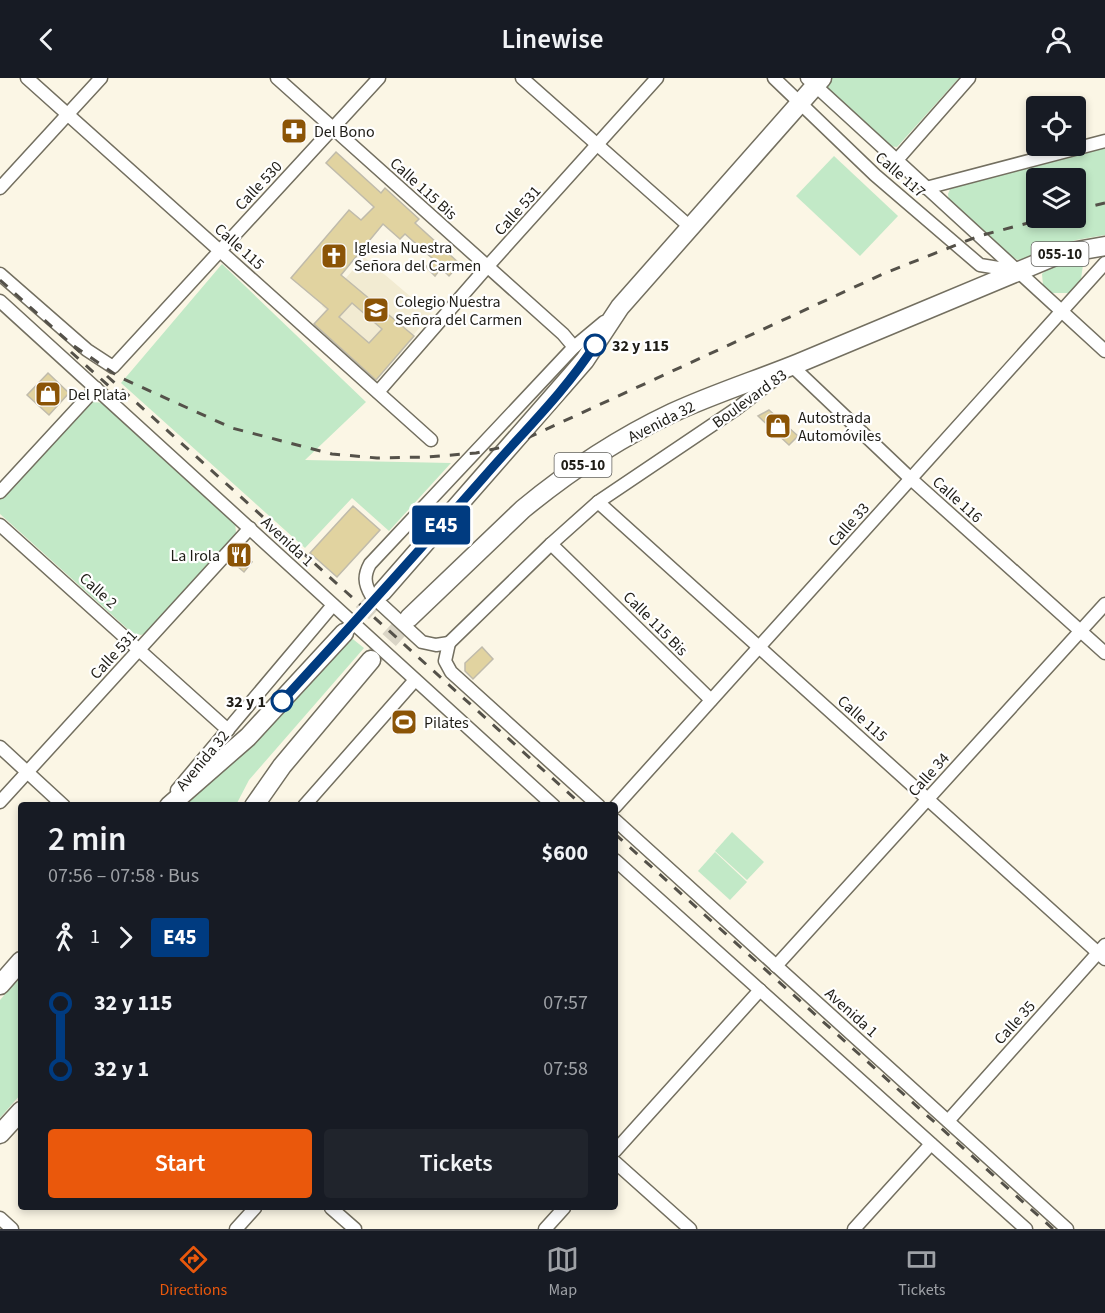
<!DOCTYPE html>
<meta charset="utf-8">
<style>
:root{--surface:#171b24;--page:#20242c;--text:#f1f3f6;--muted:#9ea1a6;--line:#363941;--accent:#ea580c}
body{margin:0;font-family:"Source Sans 3",sans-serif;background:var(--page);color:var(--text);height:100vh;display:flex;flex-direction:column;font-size:22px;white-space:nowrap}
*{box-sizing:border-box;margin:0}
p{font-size:20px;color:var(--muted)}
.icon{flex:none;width:33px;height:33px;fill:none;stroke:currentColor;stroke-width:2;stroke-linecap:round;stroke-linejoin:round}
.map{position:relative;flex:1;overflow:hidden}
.details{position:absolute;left:18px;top:724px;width:600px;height:408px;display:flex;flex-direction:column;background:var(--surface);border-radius:6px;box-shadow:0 3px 9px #0003}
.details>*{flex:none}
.badge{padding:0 12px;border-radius:4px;font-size:21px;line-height:39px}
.controls{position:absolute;left:1026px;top:18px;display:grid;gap:12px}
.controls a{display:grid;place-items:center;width:60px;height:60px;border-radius:6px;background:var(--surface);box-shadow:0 3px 9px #0003;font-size:30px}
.map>.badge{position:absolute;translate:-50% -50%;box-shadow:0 0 0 3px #fff}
.legs{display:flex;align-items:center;gap:9px;height:66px;padding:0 30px;font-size:20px}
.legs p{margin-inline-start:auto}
.summary{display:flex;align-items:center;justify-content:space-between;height:102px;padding:0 30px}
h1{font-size:33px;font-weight:600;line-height:45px}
.button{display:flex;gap:12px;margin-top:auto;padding:12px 30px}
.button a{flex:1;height:69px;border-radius:6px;background:var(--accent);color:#fff;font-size:24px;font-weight:600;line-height:69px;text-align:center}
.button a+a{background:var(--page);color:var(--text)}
ul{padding:0 30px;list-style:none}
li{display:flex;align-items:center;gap:21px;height:66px;font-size:22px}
li i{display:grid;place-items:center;width:9px;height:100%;margin:0 8px;background:currentColor}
li i::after{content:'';width:15px;height:15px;margin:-8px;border:4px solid;border-radius:50%;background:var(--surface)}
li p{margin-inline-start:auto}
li:first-child i{background:linear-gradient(#0000 50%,currentColor 0)}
li:last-child i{background:linear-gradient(currentColor 50%,#0000 0)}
header{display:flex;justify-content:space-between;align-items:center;height:78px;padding:0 30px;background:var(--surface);font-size:27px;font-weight:600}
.tabs{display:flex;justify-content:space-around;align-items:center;height:84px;border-top:2px solid var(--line);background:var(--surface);font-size:16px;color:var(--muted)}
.tabs a{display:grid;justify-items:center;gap:3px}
.tabs .active{color:var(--accent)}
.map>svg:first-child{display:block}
</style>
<header><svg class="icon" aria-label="back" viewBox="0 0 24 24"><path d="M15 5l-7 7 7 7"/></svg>Linewise<svg class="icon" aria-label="person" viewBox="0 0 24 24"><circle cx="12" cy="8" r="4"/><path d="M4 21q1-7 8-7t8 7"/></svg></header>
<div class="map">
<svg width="1105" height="1151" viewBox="0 0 1105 1151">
<rect width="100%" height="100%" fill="#fbf6e5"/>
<path fill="#f2ebd2" d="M364,179l67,57 -57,68 -63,-53 15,-19 -4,-4z"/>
<g fill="#c2e9c7" fill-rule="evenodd">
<path d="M830,0h129l-62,69 -8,-1 -66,-59z"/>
<path d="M1105,67v90l-29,5 -50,19 -8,1 -6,-3 -63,-56 -1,-7 3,-7zM1036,100h40v40h-40z"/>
<path d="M834,78l64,60 -38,40 -64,-60z"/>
<path d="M1069,180l14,7 -2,14 -12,14h-18l-8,-8 -1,-11 14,-14z"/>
<path d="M222,186l144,138 -61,58 146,3 -62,68 -37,-33 -47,50 -184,-165z"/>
<path d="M93,324l11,1 131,118 1,12 -87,99 -8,3 -9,-2 -132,-119v-16l87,-94z"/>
<path d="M349,558l15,12 -115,132 -13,25 -56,1z"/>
<path d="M732,754l32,30 -17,18 -32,-29z"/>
<path d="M715,774l32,30 -17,18 -32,-29z"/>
<path d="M21,898v118l-21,24v-118z"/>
</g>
<g fill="#e1d3a0" stroke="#c0bbab" stroke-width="1.5" fill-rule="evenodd">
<path d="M336,74l45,41 4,-5 34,31 -4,4 45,41 -11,12 -8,-8 -6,8 -9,-9 7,-8 -28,-25 -5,5 -17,-15 -42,51 73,61 -38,44 -62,-56 14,-15 -37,-31 58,-68 12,10 13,-13 -48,-44zM352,225l30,26 -13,14 -30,-26z"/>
<path d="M48,295l21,20 -20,22 -22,-20z"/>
<path d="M769,332l29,26 -9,9 -31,-29z"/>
<path d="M353,428l27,24 -43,47 -27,-24z"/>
<path d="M239,474l13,10 -8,10 -13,-11z"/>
<path d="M482,569l11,12 -20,20 -8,-8v-8z"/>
</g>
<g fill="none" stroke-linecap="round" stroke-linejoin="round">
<g stroke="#dad5c6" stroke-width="18" stroke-dasharray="18 9" stroke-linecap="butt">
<path d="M344,555l38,-41"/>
<path d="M371,582l38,-42"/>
</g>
<g stroke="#736f60" stroke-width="15">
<g id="minor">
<path d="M27,0l404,362"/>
<path d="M277,0l286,256 11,13"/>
<path d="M522,0l167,148"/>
<path d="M774,0l101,97 105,90 37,6"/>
<path d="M807,0l298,273"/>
<path d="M896,83l73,-83"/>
<path d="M0,110l101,-110"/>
<path d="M926,110l179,-47"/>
<path d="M0,196l87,76 26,17 266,-289"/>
<path d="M0,223l554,505"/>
<path d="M378,314l109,-125 170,-189"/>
<path d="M0,414l96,-104"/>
<path d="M598,424l507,457"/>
<path d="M0,447l228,205"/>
<path d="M551,466l160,156"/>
<path d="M449,565l102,-99 47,-42 138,-93 56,-43 119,113 194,174"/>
<path d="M449,565l-13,2 -14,-3 -51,-47c-7,-12 -7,-20 -1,-31l204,-217 30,-25"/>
<path d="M449,565l-4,18 6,11 148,134"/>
<path d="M0,669l64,59"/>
<path d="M177,712l156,-185"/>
<path d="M0,724l250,-274"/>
<path d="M304,728l111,-126"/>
<path d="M615,729l490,-544"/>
<path d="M615,742l452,409"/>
<path d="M615,782l411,369"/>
<path d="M776,888l329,-362"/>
<path d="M948,1043l157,-176"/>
<path d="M615,1073l145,-161"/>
<path d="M615,1084l75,67"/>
<path d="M331,1130l24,21"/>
<path d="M0,1140l12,11"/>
<path d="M236,1151l19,-21"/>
<path d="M545,1151l19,-21"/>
<path d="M854,1151l77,-85"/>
</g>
</g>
<g stroke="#736f60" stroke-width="21">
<g id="highway">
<path d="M382,514l190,-217 13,-15 35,-53 202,-229"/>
<path d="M409,540l114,-109c45,-37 96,-71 149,-96 41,-19 85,-33 127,-50 87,-36 174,-73 261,-109l45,-8"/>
<path d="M169,728l79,-69 96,-104"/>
<path d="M254,728l28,-40 89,-106"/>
<path d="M0,907l21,-24"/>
<path d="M0,1056l21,-23"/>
</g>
</g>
<use href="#minor" stroke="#fff" stroke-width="12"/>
<use href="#highway" stroke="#fff" stroke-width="18"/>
<g stroke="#545149" stroke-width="3" stroke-dasharray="10 10" stroke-linecap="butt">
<path d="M1076,132l29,-7"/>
<path d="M0,202l80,72"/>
<path d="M74,268l45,31 113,51 100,26 45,4 51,-1 48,-4 36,-8 373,-172 94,-37 68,-18"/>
<path d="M71,274l40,36"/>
<path d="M107,298l476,430"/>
<path d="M615,756l438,395"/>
</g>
</g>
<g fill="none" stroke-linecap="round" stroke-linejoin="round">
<g stroke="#fff" stroke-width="14">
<path id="line-1" d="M282,623c68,-74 135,-148 202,-224 37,-43 80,-84 111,-132"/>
</g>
<use href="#line-1" stroke="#003b80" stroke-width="9"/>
</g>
<defs>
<g id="pharmacy-square" transform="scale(1.35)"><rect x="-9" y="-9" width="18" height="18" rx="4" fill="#8b5406" stroke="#fff"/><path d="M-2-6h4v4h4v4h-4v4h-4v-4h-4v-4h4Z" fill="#fff"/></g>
<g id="church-square" transform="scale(1.35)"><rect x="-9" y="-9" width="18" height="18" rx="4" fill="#8b5406" stroke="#fff"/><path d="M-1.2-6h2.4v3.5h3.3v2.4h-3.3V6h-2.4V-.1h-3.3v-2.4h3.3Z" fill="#fff"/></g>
<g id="school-square" transform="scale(1.35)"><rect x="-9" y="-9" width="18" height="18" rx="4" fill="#8b5406" stroke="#fff"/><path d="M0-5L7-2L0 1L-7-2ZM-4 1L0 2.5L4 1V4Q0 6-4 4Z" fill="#fff"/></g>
<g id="shop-square" transform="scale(1.35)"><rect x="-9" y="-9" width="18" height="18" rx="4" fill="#8b5406" stroke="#fff"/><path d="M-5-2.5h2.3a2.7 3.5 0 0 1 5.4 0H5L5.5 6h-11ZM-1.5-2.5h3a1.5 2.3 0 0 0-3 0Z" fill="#fff"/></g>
<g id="restaurant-square" transform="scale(1.35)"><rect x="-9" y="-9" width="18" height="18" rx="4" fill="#8b5406" stroke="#fff"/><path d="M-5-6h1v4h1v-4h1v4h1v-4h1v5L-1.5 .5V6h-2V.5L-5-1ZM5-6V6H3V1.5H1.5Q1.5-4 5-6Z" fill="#fff"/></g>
<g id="stadium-square" transform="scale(1.35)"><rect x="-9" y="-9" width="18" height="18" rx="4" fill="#8b5406" stroke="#fff"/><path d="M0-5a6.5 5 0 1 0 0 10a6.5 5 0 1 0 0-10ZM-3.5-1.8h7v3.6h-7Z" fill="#fff"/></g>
</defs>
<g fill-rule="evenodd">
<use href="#pharmacy-square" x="294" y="53"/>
<use href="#church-square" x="334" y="178"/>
<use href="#school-square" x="376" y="232"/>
<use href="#shop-square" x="48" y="316"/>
<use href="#shop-square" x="778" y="348"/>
<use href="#restaurant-square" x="239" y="477"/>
<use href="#stadium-square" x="404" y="644"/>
</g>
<g fill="#fff" stroke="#003b80" stroke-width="3">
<circle cx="595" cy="267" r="10"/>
<circle cx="282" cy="623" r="10"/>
</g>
<g text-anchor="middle" stroke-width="4.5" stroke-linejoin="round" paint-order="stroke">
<g fill="#fff" stroke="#62615d" stroke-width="1.5">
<rect x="1031.5" y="164" width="57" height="24" rx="4.5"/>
<rect x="554.5" y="375" width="57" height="24" rx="4.5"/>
</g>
<g font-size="15" font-weight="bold" fill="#1f1d17">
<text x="1060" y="181">055-10</text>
<text x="583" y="392">055-10</text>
</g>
<g font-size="16" fill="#1f1d17" stroke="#fff" text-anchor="start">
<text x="314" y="59">Del Bono</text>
<text x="354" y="175">Iglesia Nuestra<tspan x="354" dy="18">Señora del Carmen</tspan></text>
<text x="395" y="229">Colegio Nuestra<tspan x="395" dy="18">Señora del Carmen</tspan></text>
<text x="68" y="322">Del Plata</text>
<text x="798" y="345">Autostrada<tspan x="798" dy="18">Automóviles</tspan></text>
<text x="220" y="483" text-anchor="end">La Irola</text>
<text x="424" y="650">Pilates</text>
</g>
<g font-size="16" fill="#1f1d17" stroke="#fff">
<text transform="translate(901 96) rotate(41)" y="6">Calle 117</text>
<text transform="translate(258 107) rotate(-47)" y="6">Calle 530</text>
<text transform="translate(424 110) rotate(42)" y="6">Calle 115 Bis</text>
<text transform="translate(517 132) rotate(-48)" y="6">Calle 531</text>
<text transform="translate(240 168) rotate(42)" y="6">Calle 115</text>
<text transform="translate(749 320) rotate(-36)" y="6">Boulevard 83</text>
<text transform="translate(661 343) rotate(-27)" y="6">Avenida 32</text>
<text transform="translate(958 421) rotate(42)" y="6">Calle 116</text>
<text transform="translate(848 446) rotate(-48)" y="6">Calle 33</text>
<text transform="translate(288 463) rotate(43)" y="6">Avenida 1</text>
<text transform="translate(99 512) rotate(42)" y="6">Calle 2</text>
<text transform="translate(656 545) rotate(45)" y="6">Calle 115 Bis</text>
<text transform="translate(113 576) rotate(-47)" y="6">Calle 531</text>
<text transform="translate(863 640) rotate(42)" y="6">Calle 115</text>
<text transform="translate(202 682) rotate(-50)" y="6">Avenida 32</text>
<text transform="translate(928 696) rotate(-48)" y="6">Calle 34</text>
<text transform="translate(852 934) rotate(42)" y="6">Avenida 1</text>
<text transform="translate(1014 944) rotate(-48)" y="6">Calle 35</text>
</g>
<g font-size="16" font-weight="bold" fill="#1f1d17" stroke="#fff" text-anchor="start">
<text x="612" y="273">32 y 115</text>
<text x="266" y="629" text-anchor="end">32 y 1</text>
</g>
</g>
</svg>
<div class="controls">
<a><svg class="icon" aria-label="locate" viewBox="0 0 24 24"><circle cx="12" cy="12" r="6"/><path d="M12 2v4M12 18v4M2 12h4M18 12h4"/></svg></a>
<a><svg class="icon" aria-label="layers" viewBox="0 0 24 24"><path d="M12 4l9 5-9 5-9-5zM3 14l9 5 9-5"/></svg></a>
</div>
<b class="badge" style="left:441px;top:447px;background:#003b80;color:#fff">E45</b>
<section class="details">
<div class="summary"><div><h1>2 min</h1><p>07:56 – 07:58 · Bus</p></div><b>$600</b></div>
<div class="legs"><svg class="icon" aria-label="walk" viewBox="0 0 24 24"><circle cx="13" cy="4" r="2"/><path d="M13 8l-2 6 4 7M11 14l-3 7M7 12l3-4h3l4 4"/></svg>1<svg class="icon" aria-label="forward" viewBox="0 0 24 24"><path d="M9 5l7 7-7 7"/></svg><b class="badge" style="background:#003b80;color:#fff">E45</b></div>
<ul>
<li><i style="color:#003b80"></i><b>32 y 115</b><p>07:57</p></li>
<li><i style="color:#003b80"></i><b>32 y 1</b><p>07:58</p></li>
</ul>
<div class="button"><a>Start</a><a>Tickets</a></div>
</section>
</div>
<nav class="tabs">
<a class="active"><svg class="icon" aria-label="directions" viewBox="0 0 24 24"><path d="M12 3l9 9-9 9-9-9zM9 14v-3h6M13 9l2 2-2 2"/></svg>Directions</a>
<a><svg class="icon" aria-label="map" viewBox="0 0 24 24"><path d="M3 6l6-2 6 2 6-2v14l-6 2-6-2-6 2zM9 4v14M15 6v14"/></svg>Map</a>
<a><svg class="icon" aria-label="tickets" viewBox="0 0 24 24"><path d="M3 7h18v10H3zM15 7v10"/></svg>Tickets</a>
</nav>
